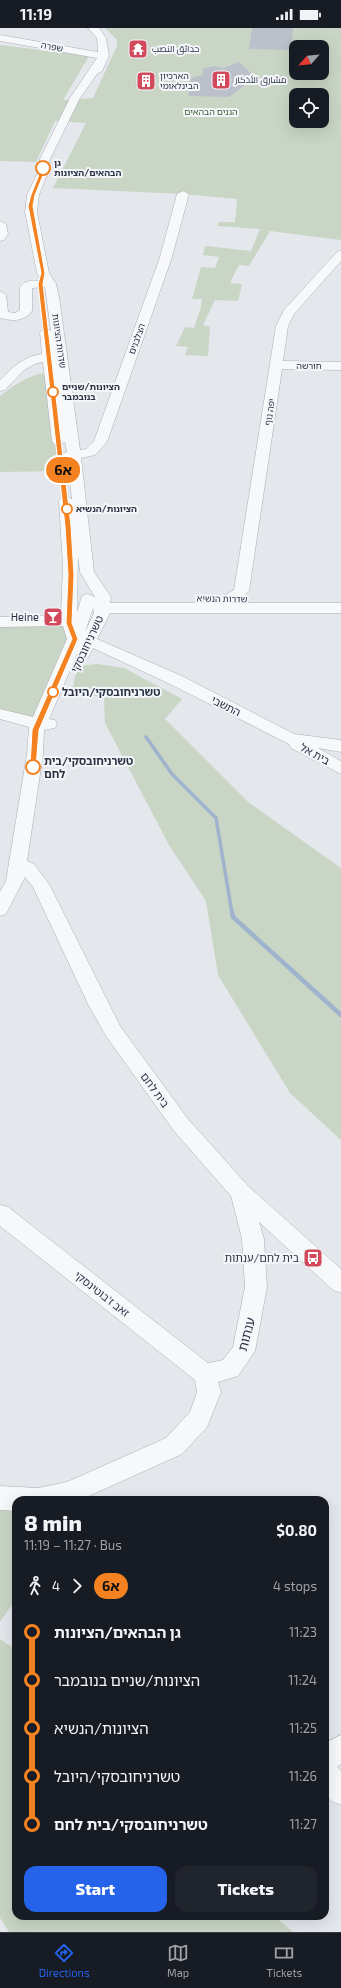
<!DOCTYPE html>
<meta charset="utf-8">
<style>
:root{--surface:#171b24;--page:#20242c;--text:#f1f3f6;--muted:#9ea1a6;--line:#363941;--accent:#2563eb}
body{margin:0;font-family:"Exo 2",Cairo,"Noto Sans Hebrew",sans-serif;background:var(--page);color:var(--text);height:100vh;display:flex;flex-direction:column;font-size:15px;white-space:nowrap}
*{box-sizing:border-box;margin:0}
p{font-size:13px;color:var(--muted)}
.icon{flex:none;width:22px;height:22px;fill:none;stroke:currentColor;stroke-width:2;stroke-linecap:round;stroke-linejoin:round}
.map{position:relative;flex:1;overflow:hidden}
.sheet{position:absolute;left:12px;top:1468px;width:317px;height:424px;display:flex;flex-direction:column;background:var(--surface);border-radius:12px;box-shadow:0 4px 16px #0002}
.sheet>*{flex:none}
.badge{padding:0 8px;border-radius:13px;font-size:14px;line-height:26px}
.needle{width:26px;rotate:243deg}
.tools{position:absolute;left:289px;top:12px;display:grid;gap:8px}
.tools a{display:grid;place-items:center;width:40px;height:40px;border-radius:8px;background:var(--surface);box-shadow:0 4px 16px #0002;font-size:20px}
.map>.badge{position:absolute;translate:-50% -50%;box-shadow:0 0 0 2px #fff}
.legs{display:flex;align-items:center;gap:6px;height:44px;padding:0 12px;font-size:13px}
.legs p{margin-inline-start:auto}
.headline{display:flex;align-items:center;justify-content:space-between;height:68px;padding:0 12px}
h1{font-size:22px;font-weight:800;line-height:30px}
.primary-button{display:flex;gap:8px;margin-top:auto;padding:8px 12px}
.primary-button a{flex:1;height:46px;border-radius:12px;background:var(--accent);color:#fff;font-size:16px;font-weight:800;line-height:46px;text-align:center}
.primary-button a+a{background:var(--page);color:var(--text)}
ul{padding:0 12px;list-style:none}
li{display:flex;align-items:center;gap:14px;height:48px;font-size:15px}
li i{display:grid;place-items:center;width:6px;height:100%;margin:0 5px;background:currentColor}
li i::after{content:'';width:10px;height:10px;margin:-5px;border:3px solid;border-radius:50%;background:var(--surface)}
li p{margin-inline-start:auto}
li:first-child i{background:linear-gradient(#0000 50%,currentColor 0)}
li:last-child i{background:linear-gradient(currentColor 50%,#0000 0)}
.status{display:flex;justify-content:space-between;align-items:center;height:28px;padding:0 20px;background:var(--surface);direction:ltr}
.status svg{height:11px;fill:currentColor}
.tabs{display:flex;justify-content:space-around;align-items:center;height:56px;border-top:1px solid var(--line);background:var(--surface);font-size:11px;color:var(--muted)}
.tabs a{display:grid;justify-items:center;gap:2px}
.tabs .current{color:var(--accent)}
.map>svg:first-child{display:block}
</style>
<div class="status"><b>11:19</b><svg viewBox="0 0 49 12"><path d="M0 12V9h3v3zM5 12V6h3v6zM10 12V3h3v9zM15 12V0h3v12zM26 1h20v11H26zM47 4h2v5h-2z"/></svg></div>
<div class="map">
<svg width="341" height="1904" viewBox="0 0 341 1904">
<rect width="100%" height="100%" fill="#e4e7ec"/>
<g fill="#c9d6c5" fill-rule="evenodd">
<path d="M105,0h236v212l-71,-9 -21,35 -10,-1 -9,18 12,1 -4,17 -23,-1 -12,25 7,2 -2,29 -23,-1 3,-8 -12,-1 9,-19 9,1 7,-21 1,-8h-10l9,-32 14,1 4,-11 -16,-2 2,-9 46,5 9,-22 -43,-3 2,-4h16l2,-23 -54,-5 -130,-6 33,-65 -31,-2 -19,41 -36,-1v-116l89,11 -26,44 30,-2 24,-52v-6zM296,19h26v26h-26zM296,67h26v26h-26z"/>
<path d="M46,345l13,98 -59,1v-76c14,-11 28,-21 46,-23z"/>
<path d="M0,596h65l4,13 -36,83 -33,-9z"/>
<path d="M97,636l27,4 58,31 -17,20 83,83 93,66v272l-51,-47 -72,-118 -12,-74 -37,-56 -64,-122 -1,-26 -32,-4 3,-17 6,-10z"/>
<path d="M0,1476l16,3v92l-16,23z"/>
<path d="M0,1611l16,11v266h258l19,16h-284l-9,-14z"/>
</g>
<g fill="none" stroke-linecap="round" stroke-linejoin="round">
<path stroke="#9fb4cc" stroke-width="3.5" d="M146,709l26,37 44,44 16,95"/>
<path stroke="#9fb4cc" stroke-width="4.5" d="M232,884l1,5 108,98"/>
</g>
<g fill="#bbc0ca">
<path d="M252,0h41l-2,22 -42,-1z"/>
<path d="M239,34l16,15 -26,20 -41,-1 3,-18 12,-3v-6l11,-3 10,2z"/>
<path d="M139,46l18,1 -4,13 -18,-1z"/>
</g>
<g fill="none" stroke-linecap="round" stroke-linejoin="round">
<g stroke="#a9aeb7" stroke-width="1">
<g id="minor">
<path d="M88,0h11l7,10 3,18 -7,15 -5,3 -17,24 -30,61 -2,13 -9,23 -2,17 12,61 7,11 3,13 21,153 6,-1 8,-8 66,-184 17,-63 6,-3 6,3 -17,63 -65,185 -12,13 -14,3 13,114 17,25 -1,6h111l-3,-3 3,-3 13,-7 42,-264 8,-16 53,-58 4,-2v11l-47,53 -6,12 -5,35 58,1v8l-59,-1 -33,222 -8,8 -10,4h110v10h-231l-13,26 85,37 112,58 47,6v12l-23,-4 23,13v13l-50,-26 -2,-4 -119,-60 -77,-36 -4,8 -6,1 -6,-3 -28,65 6,1 2,4 -2,4 -11,2 -1,24 -16,107 7,3 15,20 71,142 68,93 60,67 93,83v24l-8,-3 -74,-68 5,17 3,48 -12,64 -17,25 -20,6 3,10 -14,35 -25,27 -102,46h-64v11l-16,-1v-24l38,2 29,-6 99,-44 24,-26 7,-20 -2,-12 -195,-154v-21l8,2 200,156 15,-3 10,-13 12,-60 -3,-48 -11,-43 -57,-65 -68,-95 -18,-32 -55,-117 -8,-10 -19,37 -6,2v-24l6,-11 21,-127 2,-27 -29,-8v-10l33,8 34,-78 -4,-13 -63,1v-10l61,-2 2,-49 -4,-65 2,-3 5,-1 6,2 -5,-39h-11l-2,-3 2,-3 11,-2 -2,-10 -6,3 -5,-1 -2,-3 -9,-79 -6,1 -13,7 -19,20 -5,1v-11c13,-13 24,-24 42,-26l-2,-22 6,-4 5,3 -6,-44 -13,1v23c-8,11 -20,10 -32,7v-27l6,4 2,17 7,1 5,-3v-23c5,-7 14,-7 22,-6l-5,-8 -12,-61 2,-17 11,-23 2,-13 30,-61 27,-40 -97,-17v-6l98,17 -1,-14zM78,528l2,16 15,25 -8,-3 -5,2 -5,16zM93,580l1,5 -9,19z"/>
<path d="M0,193l6,3 2,10 -4,6 -4,1z"/>
<path d="M341,1707v29l-4,3 4,4v34l-10,-4 -6,-8v-50z"/>
</g>
</g>
<use href="#minor" fill="#f7f8fa" fill-rule="evenodd"/>
</g>
<path fill="#f58220" stroke="#fff" d="M42,139l4,1 -11,27 -2,11 12,67 -2,11 28,242 3,49 -2,48 6,16 -39,91 -3,37 -3,3 -3,-3 2,-37 40,-91 -6,-16 2,-48 -3,-49 -27,-242 3,-11 -13,-67 3,-11z"/>
<defs>
<g id="temple-square" transform="scale(1)"><rect x="-9" y="-9" width="18" height="18" rx="4" fill="#d1495b" stroke="#f4f6f9"/><path d="M0-6L5-2H3V0L6.5 2.5H4V6H1.5V3h-3V6H-4V2.5H-6.5L-3 0V-2H-5Z" fill="#fff"/></g>
<g id="building-square" transform="scale(1)"><rect x="-9" y="-9" width="18" height="18" rx="4" fill="#d1495b" stroke="#f4f6f9"/><path d="M-4-6H4V6H1V3H-1V6H-4ZM-2.5-4.3h1.7v1.8h-1.7ZM.8-4.3h1.7v1.8H.8ZM-2.5-1h1.7V.8h-1.7ZM.8-1h1.7V.8H.8Z" fill="#fff"/></g>
<g id="bar-square" transform="scale(1)"><rect x="-9" y="-9" width="18" height="18" rx="4" fill="#d1495b" stroke="#f4f6f9"/><path d="M-6-5H6L.8 .8V4.5H3.5V6h-7V4.5H-.8V.8Z" fill="#fff"/></g>
<g id="bus-square" transform="scale(1)"><rect x="-9" y="-9" width="18" height="18" rx="4" fill="#d1495b" stroke="#f4f6f9"/><path d="M-5-6H5V4H4V6H2V4H-2V6H-4V4H-5ZM-3.5-4V0h7V-4ZM-3.5 1.2v1.5H-2V1.2ZM2 1.2v1.5H3.5V1.2Z" fill="#fff"/></g>
</defs>
<g fill-rule="evenodd">
<use href="#temple-square" x="138" y="21"/>
<use href="#building-square" x="221" y="52"/>
<use href="#building-square" x="146" y="53"/>
<use href="#bar-square" x="53" y="589"/>
<use href="#bus-square" x="313" y="1230"/>
</g>
<g fill="#fff" stroke="#f58220" stroke-width="2">
<circle cx="43" cy="140" r="7"/>
<circle cx="53" cy="364" r="5"/>
<circle cx="67" cy="481" r="5"/>
<circle cx="53" cy="664" r="5"/>
<circle cx="33" cy="739" r="7"/>
</g>
<g text-anchor="middle" stroke-width="4" stroke-linejoin="round" paint-order="stroke">
<g font-size="9" fill="#2b3445" stroke="#f4f6f9">
<text transform="translate(52 19) rotate(10)" y="3">שפרה</text>
<text transform="translate(137 311) rotate(-70)" y="3">הצלבנים</text>
<text transform="translate(59 313) rotate(82)" y="3">שדרות הציונות</text>
<text x="309" y="341">חורשה</text>
<text transform="translate(270 384) rotate(-81)" y="3">יפה נוף</text>
<text transform="translate(222 571) rotate(1)" y="3">שדרות הנשיא</text>
</g>
<g font-size="9" fill="#2b3445" stroke="#f4f6f9" text-anchor="start">
<text x="152" y="24">حدائق النصب</text>
<text x="160" y="51">הארכיון<tspan x="160" dy="10">הבינלאומי</tspan></text>
<text x="235" y="55">مشارق الأذكار</text>
</g>
<g font-size="9" fill="#3f6138" stroke="#f4f6f9">
<text x="211" y="87">הגנים הבהאים</text>
</g>
<g font-size="9" font-weight="bold" fill="#2b3445" stroke="#f4f6f9" text-anchor="start">
<text x="54" y="138">גן<tspan x="54" dy="10">הבהאים/הציונות</tspan></text>
<text x="62" y="362">הציונות/שניים<tspan x="62" dy="10">בנובמבר</tspan></text>
<text x="76" y="484">הציונות/הנשיא</text>
</g>
<g font-size="11" fill="#2b3445" stroke="#f4f6f9" text-anchor="end">
<text x="39" y="593">Heine</text>
<text x="299" y="1234">בית לחם/ענתות</text>
</g>
<g font-size="11" fill="#2b3445" stroke="#f4f6f9">
<text transform="translate(87 616) rotate(-65)" y="4">טשרניחובסקי</text>
<text transform="translate(226 678) rotate(27)" y="4">התשבי</text>
<text transform="translate(315 726) rotate(29)" y="4">בית אל</text>
<text transform="translate(155 1062) rotate(54)" y="4">בית לחם</text>
<text transform="translate(102 1266) rotate(38)" y="4">זאב ז'בוטינסקי</text>
</g>
<g font-size="11" font-weight="bold" fill="#2b3445" stroke="#f4f6f9" text-anchor="start">
<text x="62" y="668">טשרניחובסקי/היובל</text>
<text x="44" y="737">טשרניחובסקי/בית<tspan x="44" dy="13">לחם</tspan></text>
</g>
<g font-size="13" fill="#2b3445" stroke="#f4f6f9">
<text transform="translate(246 1306) rotate(-75)" y="5">ענתות</text>
</g>
</g>
</svg>
<div class="tools">
<a><svg class="needle" viewBox="-14 -14 28 28"><path d="M0-13l5 13h-10z" fill="#e53935"/><path d="M0 13l5-13h-10z" fill="#9ea1a6"/></svg></a>
<a><svg class="icon" aria-label="locate" viewBox="0 0 24 24"><circle cx="12" cy="12" r="6"/><path d="M12 2v4M12 18v4M2 12h4M18 12h4"/></svg></a>
</div>
<b class="badge" style="left:63px;top:442px;background:#f58220;color:#111">6א</b>
<section class="sheet">
<div class="headline"><div><h1>8 min</h1><p>11:19 – 11:27 · Bus</p></div><b>$0.80</b></div>
<div class="legs"><svg class="icon" aria-label="walk" viewBox="0 0 24 24"><circle cx="13" cy="4" r="2"/><path d="M13 8l-2 6 4 7M11 14l-3 7M7 12l3-4h3l4 4"/></svg>4<svg class="icon" aria-label="forward" viewBox="0 0 24 24"><path d="M9 5l7 7-7 7"/></svg><b class="badge" style="background:#f58220;color:#111">6א</b><p>4 stops</p></div>
<ul>
<li><i style="color:#f58220"></i><b>גן הבהאים/הציונות</b><p>11:23</p></li>
<li><i style="color:#f58220"></i><span>הציונות/שניים בנובמבר</span><p>11:24</p></li>
<li><i style="color:#f58220"></i><span>הציונות/הנשיא</span><p>11:25</p></li>
<li><i style="color:#f58220"></i><span>טשרניחובסקי/היובל</span><p>11:26</p></li>
<li><i style="color:#f58220"></i><b>טשרניחובסקי/בית לחם</b><p>11:27</p></li>
</ul>
<div class="primary-button"><a>Start</a><a>Tickets</a></div>
</section>
</div>
<nav class="tabs">
<a class="current"><svg class="icon" aria-label="directions" viewBox="0 0 24 24"><path d="M12 3l9 9-9 9-9-9zM9 14v-3h6M13 9l2 2-2 2"/></svg>Directions</a>
<a><svg class="icon" aria-label="map" viewBox="0 0 24 24"><path d="M3 6l6-2 6 2 6-2v14l-6 2-6-2-6 2zM9 4v14M15 6v14"/></svg>Map</a>
<a><svg class="icon" aria-label="tickets" viewBox="0 0 24 24"><path d="M3 7h18v10H3zM15 7v10"/></svg>Tickets</a>
</nav>
